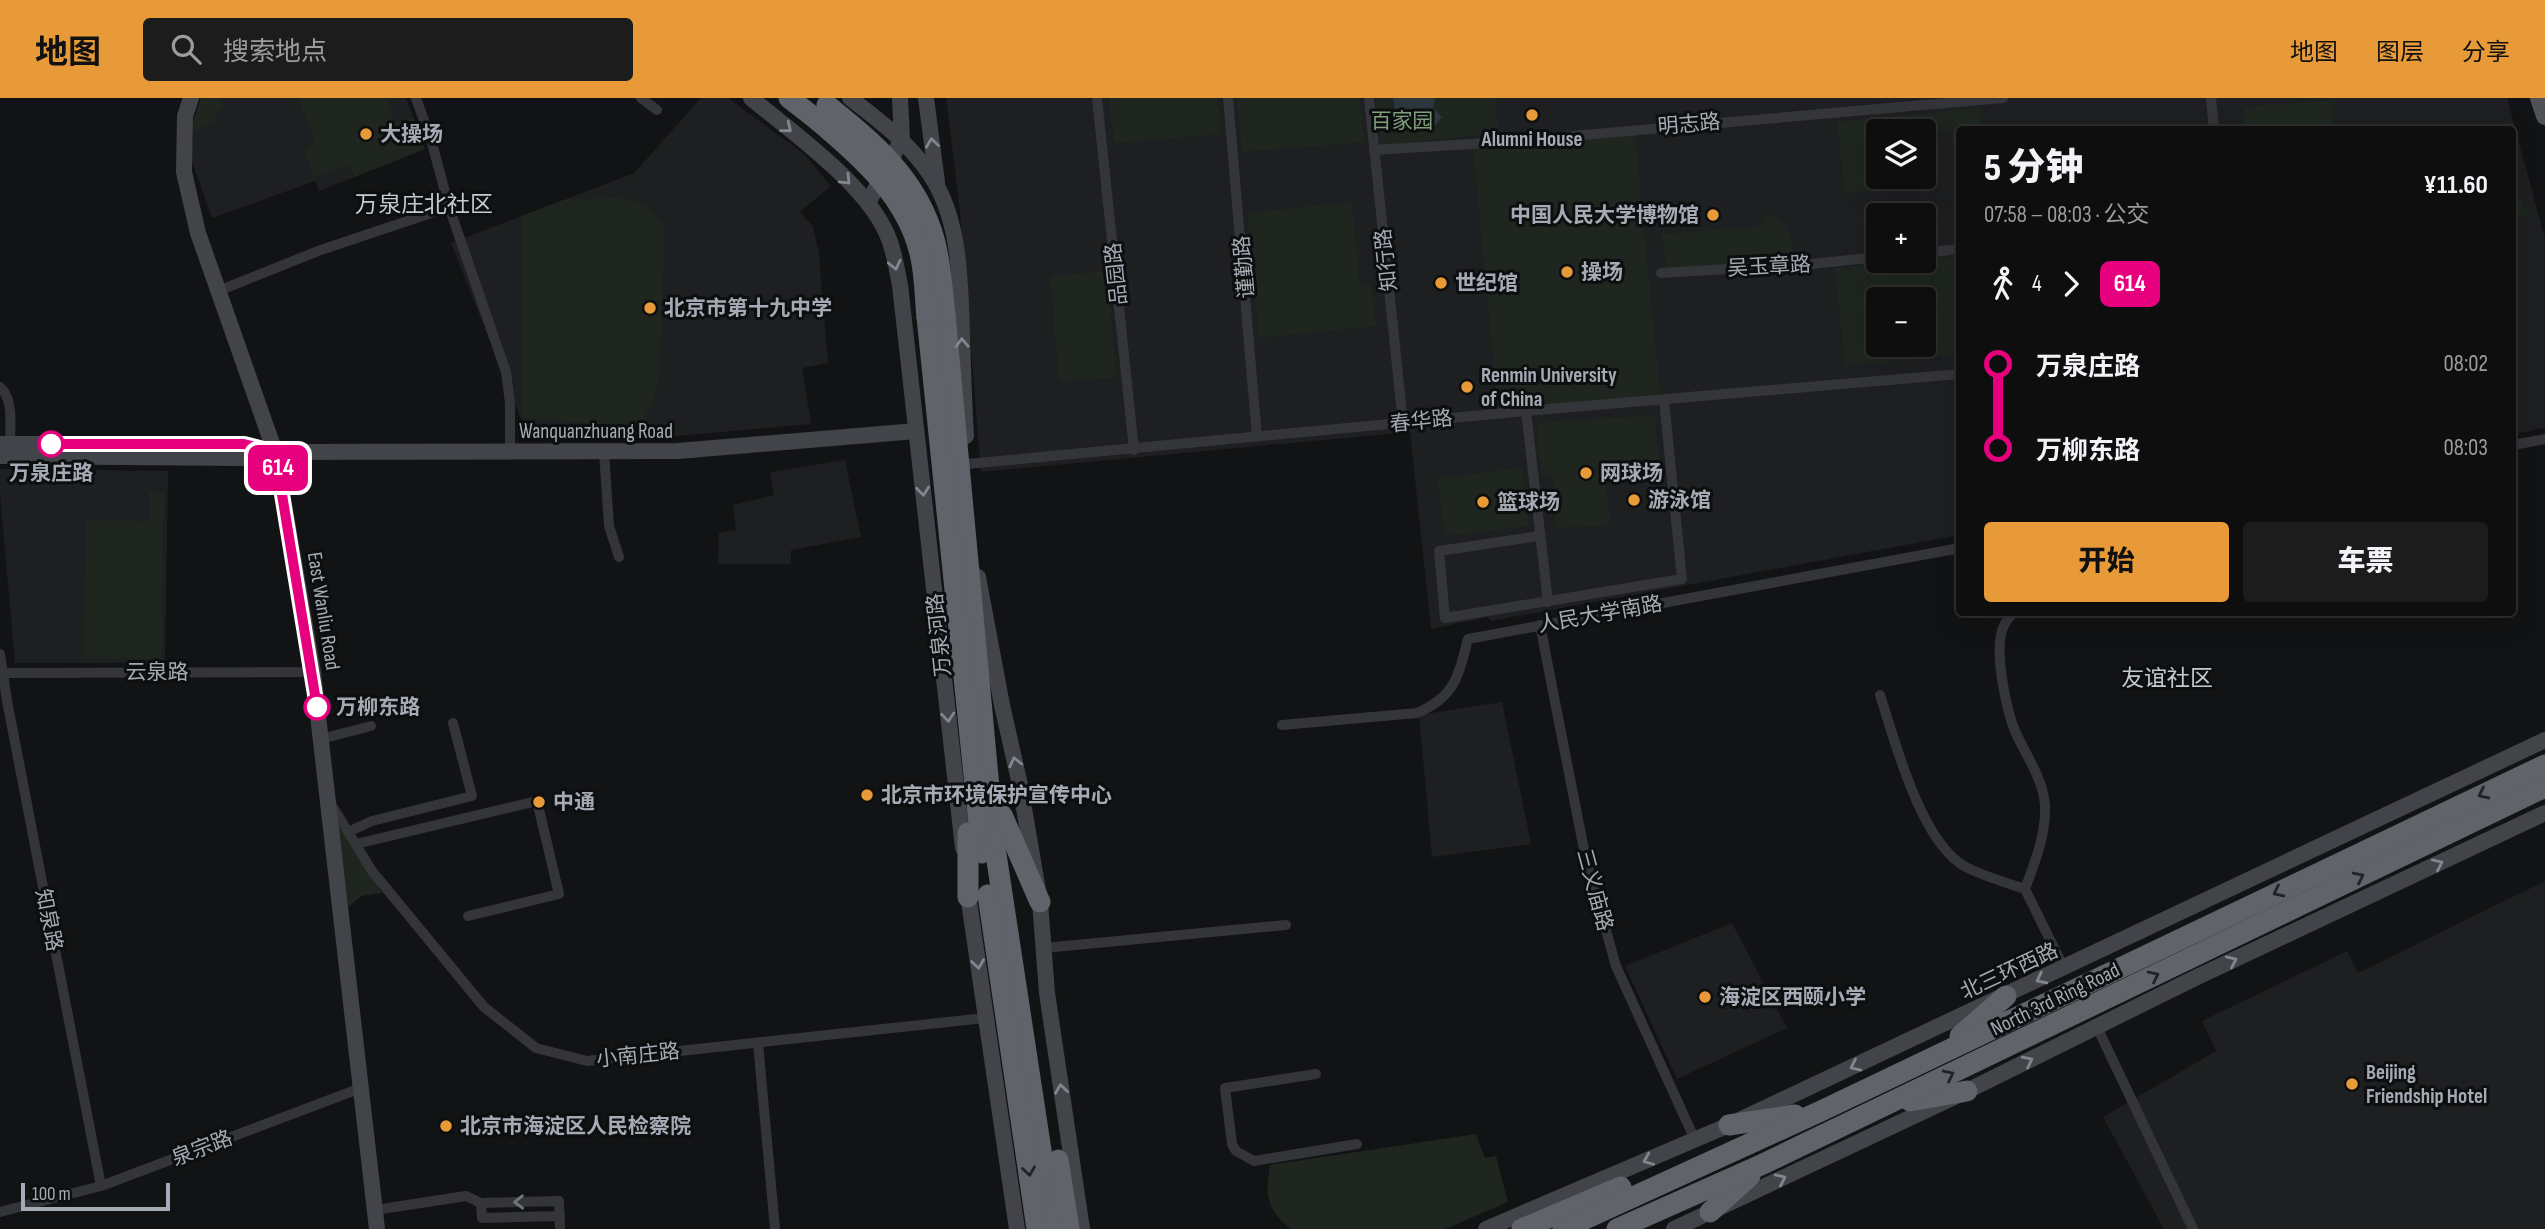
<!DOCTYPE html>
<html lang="zh">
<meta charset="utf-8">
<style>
:root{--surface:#0e0e0f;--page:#1c1c1d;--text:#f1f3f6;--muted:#9b9c9e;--line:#2e2e2f;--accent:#e79a37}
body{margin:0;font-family:"Sofia Sans Condensed","Noto Sans SC",sans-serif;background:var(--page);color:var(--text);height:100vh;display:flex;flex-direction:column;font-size:26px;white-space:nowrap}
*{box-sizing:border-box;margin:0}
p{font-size:23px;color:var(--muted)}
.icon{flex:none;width:38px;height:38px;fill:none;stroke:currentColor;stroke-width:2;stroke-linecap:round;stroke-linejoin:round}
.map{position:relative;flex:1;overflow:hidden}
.side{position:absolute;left:1956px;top:28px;width:560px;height:490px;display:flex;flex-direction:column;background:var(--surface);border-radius:7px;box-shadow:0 7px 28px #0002,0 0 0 2px var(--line)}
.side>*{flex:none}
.badge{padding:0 14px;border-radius:10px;font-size:24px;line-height:46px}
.buttons{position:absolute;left:1866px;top:21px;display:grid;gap:14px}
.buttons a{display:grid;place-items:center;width:70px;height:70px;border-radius:7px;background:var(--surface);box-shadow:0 7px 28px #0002,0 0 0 2px var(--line);font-size:35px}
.scale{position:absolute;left:21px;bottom:18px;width:149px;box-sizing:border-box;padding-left:7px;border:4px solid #a5abb4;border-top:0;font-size:19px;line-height:24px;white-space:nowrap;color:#a5abb4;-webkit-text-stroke:5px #0d0e0f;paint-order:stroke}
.map>.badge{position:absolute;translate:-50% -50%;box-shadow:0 0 0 4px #fff}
.legs{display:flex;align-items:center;gap:10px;height:77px;padding:0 28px;font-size:23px}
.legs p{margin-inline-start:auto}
.overview{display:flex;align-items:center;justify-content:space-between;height:119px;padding:0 28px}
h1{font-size:38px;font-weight:800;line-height:52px}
.action{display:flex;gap:14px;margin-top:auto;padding:14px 28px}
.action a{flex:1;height:80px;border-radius:7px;background:var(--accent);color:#111;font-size:28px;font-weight:800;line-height:80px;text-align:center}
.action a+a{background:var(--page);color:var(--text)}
ul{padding:0 28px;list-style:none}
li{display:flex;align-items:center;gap:24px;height:84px;font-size:26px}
li i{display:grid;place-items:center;width:10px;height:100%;margin:0 9px;background:currentColor}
li i::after{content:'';width:18px;height:18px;margin:-9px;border:5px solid;border-radius:50%;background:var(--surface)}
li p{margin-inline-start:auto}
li:first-child i{background:linear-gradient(#0000 50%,currentColor 0)}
li:last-child i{background:linear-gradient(currentColor 50%,#0000 0)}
header{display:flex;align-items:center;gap:42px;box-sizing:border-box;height:98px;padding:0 35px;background:var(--accent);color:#111}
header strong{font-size:33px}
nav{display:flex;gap:38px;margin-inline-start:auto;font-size:24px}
.search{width:490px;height:63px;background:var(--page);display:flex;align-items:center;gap:18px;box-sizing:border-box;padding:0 24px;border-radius:7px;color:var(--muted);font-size:26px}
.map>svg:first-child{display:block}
</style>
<header>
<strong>地图</strong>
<div class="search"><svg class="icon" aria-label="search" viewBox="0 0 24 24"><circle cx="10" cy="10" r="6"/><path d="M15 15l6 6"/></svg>搜索地点</div>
<nav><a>地图</a><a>图层</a><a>分享</a></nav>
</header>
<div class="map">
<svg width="2545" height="1131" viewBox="0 0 2545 1131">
<rect width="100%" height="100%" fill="#121314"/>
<g fill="#1e1f21" fill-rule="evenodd">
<path d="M201,0h205l19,51 -106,42 -4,-10 -103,37 -20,-57 1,-39z"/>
<path d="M701,0h27l76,56 27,32 -31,26 13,14 6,28 9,109 -26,5 9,56 -135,12 -149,-2 -76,-191 183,-70z"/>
<path d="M946,0h1561l38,141v189l-32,6v-304h-553v405l-469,86 -3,-4 -57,12 -21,-197 -429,40 -21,-261zM1878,33h45v46h-45zM1878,117h45v46h-45zM1878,201h45v46h-45z"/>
<path d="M845,362l16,77 -70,13v14h-73l1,-31 17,-3 -3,-25 41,-10 -4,-23z"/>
<path d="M0,371l168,2 -3,192h-150l-15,-169z"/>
<path d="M1502,604l29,142 -99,13 -13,-142z"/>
<path d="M2545,783v348h-381l-61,-112 113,-66 -14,-30 145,-70 11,22z"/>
<path d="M1732,825l55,105 -110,51 -52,-113z"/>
</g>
<g fill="#1f261f" fill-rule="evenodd">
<path d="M201,0h19l3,11 -9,3 4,11 -25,7v-8z"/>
<path d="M298,0h95l-6,4 8,20 19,-4 11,31 -71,28 -5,-13 -35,14 -10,-29 12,-5z"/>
<path d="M1109,0h109l3,36 -107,9z"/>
<path d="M1236,0h123l5,44 -122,10z"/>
<path d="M1376,0h119l3,35 -117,13z"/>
<path d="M2331,3l2,27 -88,1 -1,-22z"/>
<path d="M1980,10l2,21 -22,1v35h-5l-4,-36 -73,2 1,59 -35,3 -6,-71z"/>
<path d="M1635,36l25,260 -162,16 -25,-261z"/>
<path d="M2513,86l16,32 -16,1z"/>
<path d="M617,100l20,4 12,6 16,21 -6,153 -8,23 -14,22 -116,-9 1,-202 41,-16z"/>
<path d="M1352,104l8,83h11l5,41 -117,12 -12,-125z"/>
<path d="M1767,115c19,8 23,19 26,38 -41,15 -84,16 -127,19l-4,-36 91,-7 8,-1z"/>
<path d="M1960,158v99l-115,11 -10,-98zM1878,201h45v46h-45z"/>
<path d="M1107,173l10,106 -58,5 -9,-106z"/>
<path d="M1655,317l4,56 -54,4 5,50 -54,3 -3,-52h-12l-4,-53z"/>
<path d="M1522,370l7,58 -84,10 -8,-58z"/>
<path d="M149,394h15l-2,167 -78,-1 1,-138 64,1z"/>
<path d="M335,723l47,72 -21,3 -18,16z"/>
<path d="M1476,1036l9,24 11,-2 12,46 -63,27h-155c-24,-21 -25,-34 -20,-64z"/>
</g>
<path fill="#2c363c" d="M1393,0h42l-2,10 9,9 -9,11 -14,2 -23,-17z"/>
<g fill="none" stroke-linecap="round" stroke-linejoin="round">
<g stroke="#343539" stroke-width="10">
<path d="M416,0l16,45 17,64 57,165 4,31v49"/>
<path d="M641,0l16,12"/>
<path d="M1097,0l37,352"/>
<path d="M1228,0l29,339"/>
<path d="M1369,0l34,325"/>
<path d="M2211,0l3,32"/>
<path d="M1374,52l130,-8 499,-44"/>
<path d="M1923,155l37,-4"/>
<path d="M1661,175l151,-9 66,-7"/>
<path d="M218,193l100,-40 131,-44"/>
<path d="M0,289c14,12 10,39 10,57"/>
<path d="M1526,313l22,191"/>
<path d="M2513,347l32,-6"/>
<path d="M604,354l5,74 10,31"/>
<path d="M967,366l559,-53 434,-37"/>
<path d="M1539,438l-100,15 6,67 237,-39 -18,-179"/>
<path d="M2014,514c-7,7 -12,14 -13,23 -5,23 5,74 14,96 10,23 29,49 30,75 1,29 -10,56 -20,83"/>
<path d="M1540,527l46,235 30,106 79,174"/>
<path d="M0,556l7,47 94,485"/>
<path d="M2,575l311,-1"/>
<path d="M1880,597c15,46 40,145 84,171 18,10 41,16 61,23l39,79"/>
<path d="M1282,627l135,-12c39,-17 41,-37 51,-74l492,-91"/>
<path d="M321,641l50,-13"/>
<path d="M331,706l41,67 112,136 52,41 51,13 398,-43"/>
<path d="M348,734l24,-11 100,-25 -19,-73"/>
<path d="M356,746l181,-43 22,93 -91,22"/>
<path d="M1044,850l242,-23"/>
<path d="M2097,929l96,202"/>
<path d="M758,945l17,186"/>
<path d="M1316,976l-91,14 7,56 4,7 18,10 103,-17"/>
<path d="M481,1105l1,15 78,-2"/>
<path d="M375,1112l91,-14 15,7 78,-2 1,28"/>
<path d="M0,1114l101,-26 260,-98"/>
</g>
<g stroke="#424449" stroke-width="16">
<path d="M191,0l-6,18 -1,56 14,61 77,219 38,220 64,557"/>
<path d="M751,0c43,36 121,90 139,144 5,14 7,29 10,43l63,563"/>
<path d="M850,0c27,21 53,40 74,68 37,47 36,112 38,169 1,34 2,67 4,101"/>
<path d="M926,0l11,84"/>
<path d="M868,105l34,-64 -2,-41"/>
<path d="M0,346h244l26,7"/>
<path d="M0,358l244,2 31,-6 403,-1 238,-20"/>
<path d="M978,479l24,128 18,80 20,117 7,91 35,236"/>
<path d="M967,790l50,341"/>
<path d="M1486,1131l243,-104 816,-385"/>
<path d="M1674,1131l293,-138 230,-114 348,-164"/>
</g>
<path stroke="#505257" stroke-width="18" d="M2539,0l6,18"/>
<g stroke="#606369" stroke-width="21">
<path d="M789,0l27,21"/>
<path d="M945,217l49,526 59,388"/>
<path d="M927,219l55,536"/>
<path d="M1002,717l38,87"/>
<path d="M988,797l49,334"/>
<path d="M968,799v-64"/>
<path d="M1960,938l46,-40"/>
<path d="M1910,1003l57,-10"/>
<path d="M1729,1027l66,-10"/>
<path d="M1058,1062l11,69"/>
<path d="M1710,1114l40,-36"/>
<path d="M1522,1131l99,-42"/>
<path d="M1563,1131l258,-118 724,-346"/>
<path d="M1617,1131l146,-65 782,-377"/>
</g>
<g stroke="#606369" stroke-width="21">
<path d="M827,7c47,38 90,73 107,134 7,24 8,50 11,76"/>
<path d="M816,21c44,37 93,79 105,139 4,19 4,39 6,59"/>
</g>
</g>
<defs><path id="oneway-chevron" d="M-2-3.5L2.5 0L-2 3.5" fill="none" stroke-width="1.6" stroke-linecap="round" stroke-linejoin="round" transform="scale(1.75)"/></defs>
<g stroke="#82878f">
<use href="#oneway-chevron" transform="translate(787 30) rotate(39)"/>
<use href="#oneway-chevron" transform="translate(932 45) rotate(-98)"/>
<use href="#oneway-chevron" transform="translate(846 82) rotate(45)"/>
<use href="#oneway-chevron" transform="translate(895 167) rotate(77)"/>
<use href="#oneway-chevron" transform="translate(962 245) rotate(-92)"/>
<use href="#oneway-chevron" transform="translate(923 393) rotate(84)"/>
<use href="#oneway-chevron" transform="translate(948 619) rotate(84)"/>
<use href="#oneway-chevron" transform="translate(1015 664) rotate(-103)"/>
<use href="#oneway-chevron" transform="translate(2438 766) rotate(-25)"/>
<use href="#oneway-chevron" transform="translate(2232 863) rotate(-25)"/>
<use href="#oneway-chevron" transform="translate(978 866) rotate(82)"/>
<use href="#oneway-chevron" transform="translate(2041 881) rotate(154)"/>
<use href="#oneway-chevron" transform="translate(2028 963) rotate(-26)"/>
<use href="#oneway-chevron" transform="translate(1855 968) rotate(155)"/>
<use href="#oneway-chevron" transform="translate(1061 991) rotate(-98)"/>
<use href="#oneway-chevron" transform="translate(1648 1062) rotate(157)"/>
<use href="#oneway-chevron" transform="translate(1781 1081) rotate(-25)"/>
</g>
<g stroke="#222326">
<use href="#oneway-chevron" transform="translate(2483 696) rotate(154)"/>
<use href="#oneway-chevron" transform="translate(2359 779) rotate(-26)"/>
<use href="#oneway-chevron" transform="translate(2278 794) rotate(154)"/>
<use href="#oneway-chevron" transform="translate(2154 878) rotate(-26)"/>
<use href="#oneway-chevron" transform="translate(1949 977) rotate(-26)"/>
<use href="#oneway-chevron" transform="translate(1029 1073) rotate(82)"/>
</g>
<use stroke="#72767d" href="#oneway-chevron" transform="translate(519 1104) rotate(179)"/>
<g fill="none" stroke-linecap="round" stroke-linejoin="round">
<g stroke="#fff" stroke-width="16">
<path id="line-1" d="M51,346h193l31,8 42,255"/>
</g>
<use href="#line-1" stroke="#e6007e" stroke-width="10"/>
</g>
<g fill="#e79a37" stroke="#0d0e0f" stroke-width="2.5">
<circle cx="1532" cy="17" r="7"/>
<circle cx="366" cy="36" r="7"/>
<circle cx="1713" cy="117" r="7"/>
<circle cx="1567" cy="174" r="7"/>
<circle cx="1441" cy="185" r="7"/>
<circle cx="650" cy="210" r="7"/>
<circle cx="1467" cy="289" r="7"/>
<circle cx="1586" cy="375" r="7"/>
<circle cx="1634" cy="402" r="7"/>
<circle cx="1483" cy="404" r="7"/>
<circle cx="867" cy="697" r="7"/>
<circle cx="539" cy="704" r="7"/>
<circle cx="1705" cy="899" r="7"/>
<circle cx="2352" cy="986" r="7"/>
<circle cx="446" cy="1028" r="7"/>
</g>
<g fill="#fff" stroke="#e6007e" stroke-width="3.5">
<circle cx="51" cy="346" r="12"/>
<circle cx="317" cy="609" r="12"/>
</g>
<g text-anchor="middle" stroke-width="6" stroke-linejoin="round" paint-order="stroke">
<g font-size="21" fill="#7e9e7c" stroke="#0d0e0f">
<text x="1402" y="30">百家园</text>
</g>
<g font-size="21" fill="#a5abb4" stroke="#0d0e0f">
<text transform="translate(1689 26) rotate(-5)" y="7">明志路</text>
<text transform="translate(1386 162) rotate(-96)" y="7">知行路</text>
<text transform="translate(1769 168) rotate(-3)" y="7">吴玉章路</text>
<text transform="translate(1244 169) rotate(-95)" y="7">谨勤路</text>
<text transform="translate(1116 176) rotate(-96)" y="7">品园路</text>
<text transform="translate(1421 323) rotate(-6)" y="7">春华路</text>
<text x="596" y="340">Wanquanzhuang Road</text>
<text transform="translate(324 513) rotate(81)" y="7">East Wanliu Road</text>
<text transform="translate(1600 516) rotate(-10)" y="7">人民大学南路</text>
<text transform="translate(939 537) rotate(-96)" y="7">万泉河路</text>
<text x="157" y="581">云泉路</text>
<text transform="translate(1595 792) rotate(75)" y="7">三义庙路</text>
<text transform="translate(49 822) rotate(79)" y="7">知泉路</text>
<text transform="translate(2009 873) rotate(-25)" y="7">北三环西路</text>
<text transform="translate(2055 901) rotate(-26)" y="7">North 3rd Ring Road</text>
<text transform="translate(638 957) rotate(-6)" y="7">小南庄路</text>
<text transform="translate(202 1050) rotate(-21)" y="7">泉宗路</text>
</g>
<g font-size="21" font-weight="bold" fill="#a5abb4" stroke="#0d0e0f" text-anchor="start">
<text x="380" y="43">大操场</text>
<text x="1532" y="48" text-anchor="middle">Alumni House</text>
<text x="1699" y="124" text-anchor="end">中国人民大学博物馆</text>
<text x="1581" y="181">操场</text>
<text x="1455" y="192">世纪馆</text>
<text x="664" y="217">北京市第十九中学</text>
<text x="1481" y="284">Renmin University<tspan x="1481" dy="24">of China</tspan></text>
<text x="1600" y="382">网球场</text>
<text x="1648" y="409">游泳馆</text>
<text x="1497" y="411">篮球场</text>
<text x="881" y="704">北京市环境保护宣传中心</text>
<text x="553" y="711">中通</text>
<text x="1719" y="906">海淀区西颐小学</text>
<text x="2366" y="981">Beijing<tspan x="2366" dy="24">Friendship Hotel</tspan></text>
<text x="460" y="1035">北京市海淀区人民检察院</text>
</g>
<g font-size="21" font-weight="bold" fill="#a5abb4" stroke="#0d0e0f">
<text x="51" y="382">万泉庄路</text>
<text x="336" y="616" text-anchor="start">万柳东路</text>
</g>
<g font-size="23" fill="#c5c9d0" stroke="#0d0e0f">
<text x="424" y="114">万泉庄北社区</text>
<text x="2167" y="588">友谊社区</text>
</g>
</g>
</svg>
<div class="buttons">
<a><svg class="icon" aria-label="layers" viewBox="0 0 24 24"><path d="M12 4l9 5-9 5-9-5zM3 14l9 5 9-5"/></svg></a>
<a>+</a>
<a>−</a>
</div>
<div class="scale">100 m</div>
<b class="badge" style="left:278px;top:370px;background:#e6007e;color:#fff">614</b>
<section class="side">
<div class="overview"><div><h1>5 分钟</h1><p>07:58 – 08:03 · 公交</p></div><b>¥11.60</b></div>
<div class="legs"><svg class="icon" aria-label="walk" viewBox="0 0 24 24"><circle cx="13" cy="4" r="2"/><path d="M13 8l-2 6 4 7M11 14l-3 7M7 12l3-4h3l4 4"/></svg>4<svg class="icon" aria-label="forward" viewBox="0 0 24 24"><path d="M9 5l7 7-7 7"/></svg><b class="badge" style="background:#e6007e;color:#fff">614</b></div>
<ul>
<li><i style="color:#e6007e"></i><b>万泉庄路</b><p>08:02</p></li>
<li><i style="color:#e6007e"></i><b>万柳东路</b><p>08:03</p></li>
</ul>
<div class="action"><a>开始</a><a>车票</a></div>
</section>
</div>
